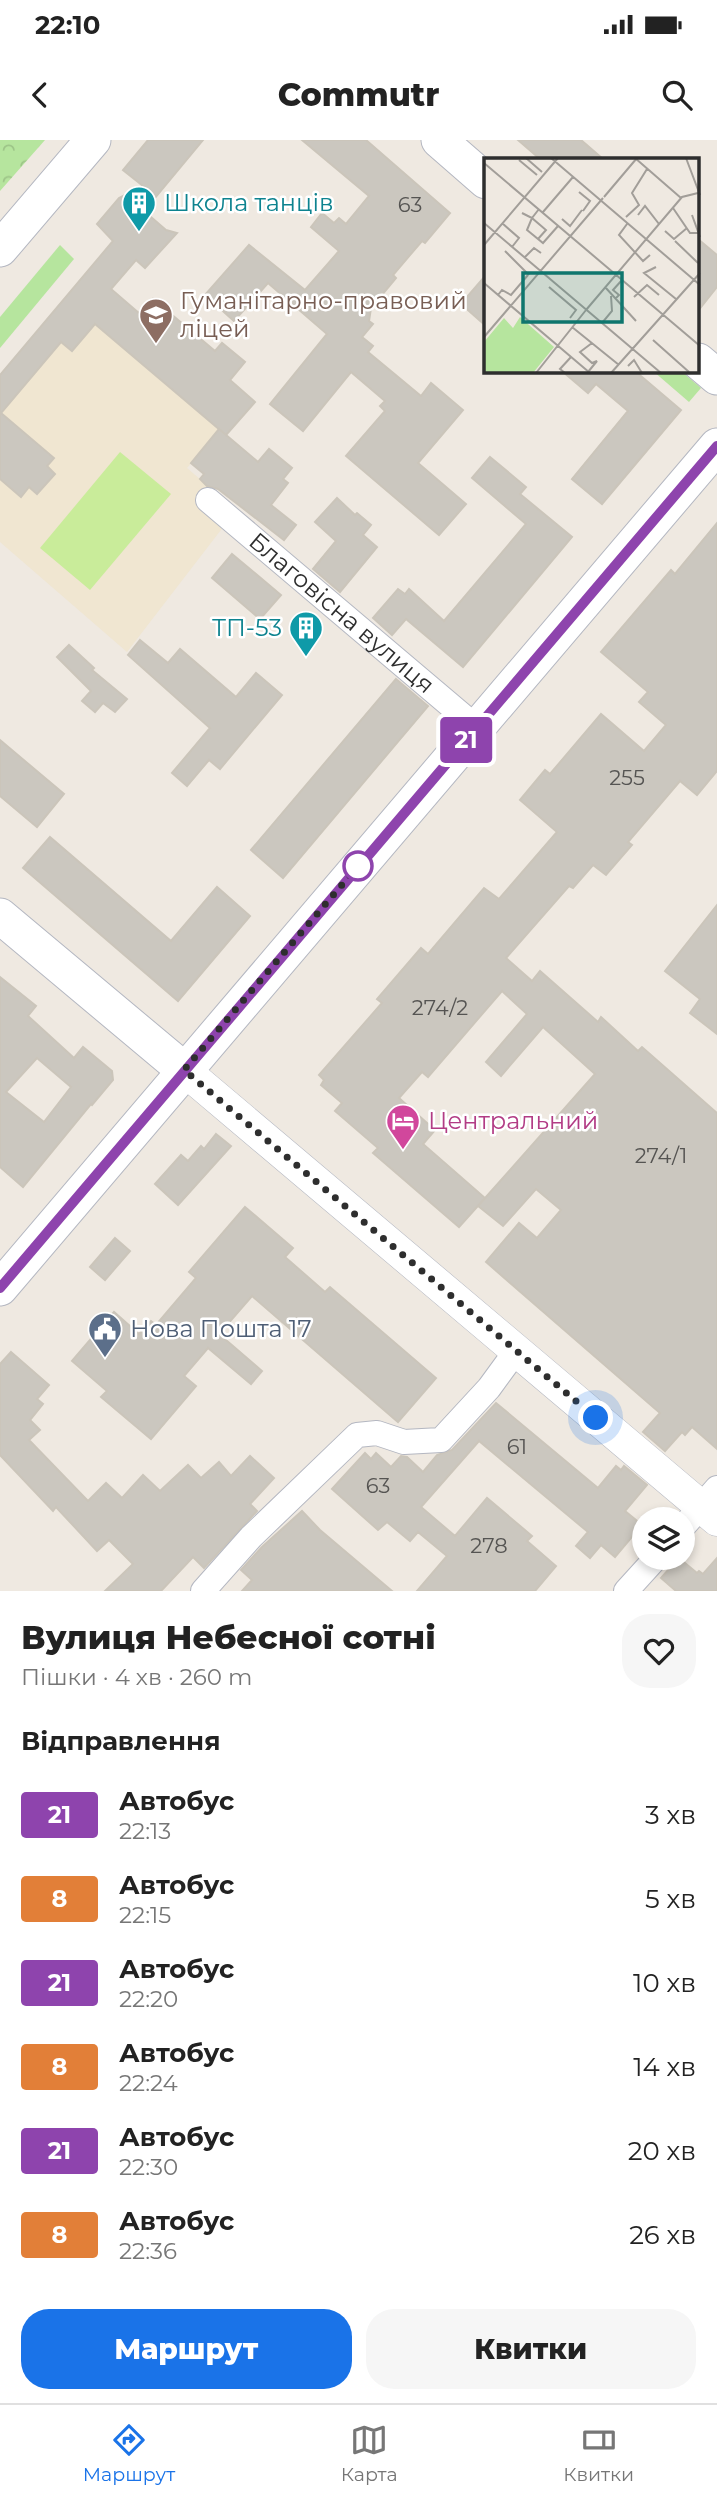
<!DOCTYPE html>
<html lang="uk">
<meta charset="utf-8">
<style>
:root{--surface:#fff;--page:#f6f6f6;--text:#222;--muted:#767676;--line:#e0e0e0;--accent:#1a73e8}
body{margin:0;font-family:Montserrat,sans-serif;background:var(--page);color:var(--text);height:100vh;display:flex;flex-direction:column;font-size:26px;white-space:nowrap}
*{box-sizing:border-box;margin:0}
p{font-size:23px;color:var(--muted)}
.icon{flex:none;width:38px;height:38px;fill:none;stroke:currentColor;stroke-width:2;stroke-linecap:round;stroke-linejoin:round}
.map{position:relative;height:1451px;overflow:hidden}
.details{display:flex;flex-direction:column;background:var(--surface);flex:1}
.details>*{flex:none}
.badge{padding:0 14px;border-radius:5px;font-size:24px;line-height:46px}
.tools{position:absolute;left:632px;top:1367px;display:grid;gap:14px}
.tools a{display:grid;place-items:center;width:63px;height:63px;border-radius:50%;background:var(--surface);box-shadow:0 4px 10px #0003;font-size:35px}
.you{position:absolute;width:35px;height:35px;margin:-18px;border:5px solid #fff;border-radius:50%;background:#1a73e8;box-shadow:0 0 0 10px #1a73e833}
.map>.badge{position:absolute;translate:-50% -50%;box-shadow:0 0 0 4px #fff}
h2{padding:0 21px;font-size:26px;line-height:63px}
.round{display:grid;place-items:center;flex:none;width:74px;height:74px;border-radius:28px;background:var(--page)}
.summary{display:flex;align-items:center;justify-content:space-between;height:119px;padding:0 21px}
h1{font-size:33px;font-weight:800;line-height:52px}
.cta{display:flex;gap:14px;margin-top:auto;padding:14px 21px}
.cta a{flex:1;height:80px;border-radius:28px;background:var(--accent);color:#fff;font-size:28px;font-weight:800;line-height:80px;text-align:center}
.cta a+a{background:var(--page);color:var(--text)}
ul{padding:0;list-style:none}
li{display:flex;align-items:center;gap:21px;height:84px;padding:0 21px}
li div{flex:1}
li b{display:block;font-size:26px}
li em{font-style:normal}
li .badge{min-width:77px;font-weight:700;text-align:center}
.status{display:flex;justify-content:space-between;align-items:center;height:49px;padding:0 35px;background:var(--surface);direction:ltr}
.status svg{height:19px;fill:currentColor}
header{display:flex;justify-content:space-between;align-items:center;height:91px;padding:0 21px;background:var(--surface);font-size:32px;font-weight:800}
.tab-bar{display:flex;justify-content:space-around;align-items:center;height:98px;border-top:2px solid var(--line);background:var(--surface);font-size:19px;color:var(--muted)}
.tab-bar a{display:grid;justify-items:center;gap:4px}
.tab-bar .current{color:var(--accent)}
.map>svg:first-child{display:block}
</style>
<div class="status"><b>22:10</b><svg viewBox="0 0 49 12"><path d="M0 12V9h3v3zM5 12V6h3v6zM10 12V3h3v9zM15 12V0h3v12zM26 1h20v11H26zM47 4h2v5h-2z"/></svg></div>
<header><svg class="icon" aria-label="back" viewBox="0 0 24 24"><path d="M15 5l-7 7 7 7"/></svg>Commutr<svg class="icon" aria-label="search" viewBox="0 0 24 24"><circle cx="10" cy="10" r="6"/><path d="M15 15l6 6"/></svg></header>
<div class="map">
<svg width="717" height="1451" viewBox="0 0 717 1451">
<defs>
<pattern id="park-crowns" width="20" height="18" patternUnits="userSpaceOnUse" patternTransform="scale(1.75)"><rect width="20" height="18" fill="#b6e59e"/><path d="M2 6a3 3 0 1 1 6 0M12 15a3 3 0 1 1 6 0" fill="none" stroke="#9dc588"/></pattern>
</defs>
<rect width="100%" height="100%" fill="#efe9e1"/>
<path fill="#f0e6d1" d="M93,124l23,20 -5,6 29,24 75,37 7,-8 23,19 -15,18 20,18 -10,12 4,5 -7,8 -6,-5 -44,50 21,18 -13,17 29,23 -97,126 -127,-110v-167z"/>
<g fill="#b6e59e">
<path d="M60,105l14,14 -74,89v-31z"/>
<path d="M653,231h28l20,17 -12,14z"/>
</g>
<path fill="url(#park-crowns)" d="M0,0h45l-45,51z"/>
<path fill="#c9ec9a" d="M120,312l51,42 -81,96 -50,-42z"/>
<g fill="#cbc7bf" stroke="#cbc5ba" stroke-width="2" fill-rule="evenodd">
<path d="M148,0h55l-59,71 22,19 11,3 -32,35 -9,-8 -25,29 29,25 13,-15 62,52 7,-8 23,19 -15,18 25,22 -29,33 -131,-111 -23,27 -11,-9 -60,71 53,45 -7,8 8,8 -18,20 -8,-7 -8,10 -21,-18v-104l113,-134 -16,-17 22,-26 24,-12 -20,-16z"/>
<path d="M302,0h64l84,73 -25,30 -3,-2 -29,34 3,3 -25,30 -2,13 4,3 -11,13 11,9 -5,6 53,44 10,-13 32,27 -45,53 48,41 -27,31 -93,-79 39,-45 -5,-5 5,-5 -34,-29 -48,59 -33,-27 57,-70 -59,-51 -34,38 -29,-26 44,-50 56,45 34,-39 -28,-24 11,-14 12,10 5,-5 7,6 23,-28z"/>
<path d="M518,0h63l22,19h-63z"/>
<path d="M698,99l19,16v32l-19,24z"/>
<path d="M486,135v51l-25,-22z"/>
<path d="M562,231h73l46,39 -79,94 -30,-25 56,-68 -32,-27 -8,9z"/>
<path d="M219,289l39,33 11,-13 23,19 -9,11 5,4 -17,22 25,20 -12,15 -66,-51 -11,-3 -7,-7 4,-5 -13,-11z"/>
<path d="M490,317l36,30 -6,7 52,43 -109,130 -57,-48 -14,16 -19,-17 25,-29 7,5 4,-5 35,32 82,-97 -54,-46z"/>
<path d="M337,358l18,17 2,-2 14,12 -8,10 14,12 -37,45 -27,-23 23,-28 -21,-19z"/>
<path d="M717,383v248l-20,24 -17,-14 -52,61 4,3 -26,30 -13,-10 -20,23 -4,-2 -63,72 26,23 8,-10 58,51 3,-5 37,34 4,-4 75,66v336l-25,-22 -7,8 -3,-3 -17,19 -22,-19 17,-19 -174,-151 33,-39 18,15 24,-28 -25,-21 -33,37 -25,-20 117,-132 -52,-47 -42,49 -15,-14 41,-48 -25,-23 -74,86 -6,-5 -23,26 36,32 -12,14 62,54 -26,29 -86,-74 5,-5 -43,-37 7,-8 -21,-18 3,-5 -5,-5 63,-72 -5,-4 44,-51 7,6 56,-66 15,11 58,-67 -37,-32 25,-30 5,4 51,-60 43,37 22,-26 -27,-23 9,-10 -47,-40 70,-82 4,4z"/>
<path d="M232,414l49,41 -21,24 -48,-41z"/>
<path d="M140,500l28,23 12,-14 56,48 20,-24 26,22 -62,74 -11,-9 -22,26 -15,-13 38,-45 -82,-73z"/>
<path d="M69,505l25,23 -2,2 35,29 -12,13 -12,-9 -8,9 -13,-11 9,-10 -34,-34z"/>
<path d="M396,539l32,27 -145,172 -32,-28z"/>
<path d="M0,600l64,54 -27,33 -37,-31z"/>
<path d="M50,697l121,104 46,-54 33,29 -72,85 -155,-133z"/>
<path d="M717,765v129l-27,-21 10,-14 -35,-28z"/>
<path d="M0,837l36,29 -8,10 46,42 9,-11 29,24 1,9 -21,25 -1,-1 -68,83 -23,-20zM37,918l34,29 -27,35 -38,-30z"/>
<path d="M216,994l15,12 -53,59 -23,-21 26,-29 7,6 13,-15 3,3z"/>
<path d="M245,1067l48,41 -8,9 40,35 5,-5 106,91 -38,44 -146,-126 -33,38 43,37 -11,13 -43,-36 -24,28 12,10 -45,53 -50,-42 6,-6 -35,-30 42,-49 25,22 12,-13 5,4 40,-47 -7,-6z"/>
<path d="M115,1098l15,13 -25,29 -15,-13z"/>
<path d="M11,1212l38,33 -12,14 6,5 -13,16 10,10 -11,10 59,61 18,-18 16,15 21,-23 17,16 28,-26 13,13 18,-16 12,14 19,-20 24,22 -24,26 7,7 -53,57 -11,-11 -32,34h-56l28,-27 -24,-24 -12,11 -41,-44 -3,4 -53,-56v-91z"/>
<path d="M496,1263l102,85 18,-22 5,4 3,-4 23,19 -22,26 17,14 -27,32 -14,-12 -11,13 -14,-12 12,-14 -109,-91 -58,66 34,29 32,-38 45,38 -5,5 29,25 -21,25h-118l30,-35 -29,-24 -8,9 -23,-19 -9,8 -46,-41 33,-36 6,6 5,-6 15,14 10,-11 6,1 16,15 14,-17 15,-5z"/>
<path d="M302,1371l18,19 72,61h-150l10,-11 -11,-10 21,-23z"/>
<path d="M679,1418l18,15 2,-2 4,3 14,-16v33h-41l-15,-13z"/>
</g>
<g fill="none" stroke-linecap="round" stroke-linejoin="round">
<g stroke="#b4b7c1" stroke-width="26">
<g id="minor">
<path id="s1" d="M208,360l268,227"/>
<path d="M682,1388l35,-40"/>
<path d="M203,1451l48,-54 106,-102 20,-2 27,9 37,-2 48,-52 27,-37"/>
<path d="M626,1451l30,-33"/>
</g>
</g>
<g stroke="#b4b7c1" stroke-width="33">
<path id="tertiary" d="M184,930l533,450"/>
</g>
<g stroke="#b4b7c1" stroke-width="37">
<g id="secondary">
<path d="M439,0l47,41"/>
<path d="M0,109l93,-109"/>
<path d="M698,221l19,16"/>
<path d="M0,776l184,154"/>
<path d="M0,1148l717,-842"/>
</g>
</g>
<use href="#minor" stroke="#fff" stroke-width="24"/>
<use href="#tertiary" stroke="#fff" stroke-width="32"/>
<use href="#secondary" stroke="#fff" stroke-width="35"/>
</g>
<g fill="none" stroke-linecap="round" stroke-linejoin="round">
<g stroke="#fff" stroke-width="16">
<path id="line" d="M0,1148l717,-842"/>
</g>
<use href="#line" stroke="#8e44ad" stroke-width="10"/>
<path stroke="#2e2e2e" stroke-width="7" stroke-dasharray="0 12.6" d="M358,726l-174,204 412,348"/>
</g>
<defs>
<g id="building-pin" transform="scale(1.75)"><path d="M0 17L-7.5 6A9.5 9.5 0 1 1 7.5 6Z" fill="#0f9aa8" stroke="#fff"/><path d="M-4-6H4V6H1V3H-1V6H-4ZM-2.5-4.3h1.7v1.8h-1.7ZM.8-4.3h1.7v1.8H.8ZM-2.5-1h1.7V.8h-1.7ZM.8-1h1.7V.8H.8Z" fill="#fff"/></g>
<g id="school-pin" transform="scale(1.75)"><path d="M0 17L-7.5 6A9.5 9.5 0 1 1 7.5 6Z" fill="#8d6e63" stroke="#fff"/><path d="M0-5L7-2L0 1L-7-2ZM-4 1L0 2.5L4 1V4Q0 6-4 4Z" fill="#fff"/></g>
<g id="hotel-pin" transform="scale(1.75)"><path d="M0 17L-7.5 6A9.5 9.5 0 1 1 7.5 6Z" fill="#d1479c" stroke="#fff"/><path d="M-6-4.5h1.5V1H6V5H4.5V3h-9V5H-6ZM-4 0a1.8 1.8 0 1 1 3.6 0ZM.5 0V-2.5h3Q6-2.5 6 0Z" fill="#fff"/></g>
<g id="civic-pin" transform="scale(1.75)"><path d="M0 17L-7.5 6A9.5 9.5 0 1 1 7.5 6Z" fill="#5c6f8a" stroke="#fff"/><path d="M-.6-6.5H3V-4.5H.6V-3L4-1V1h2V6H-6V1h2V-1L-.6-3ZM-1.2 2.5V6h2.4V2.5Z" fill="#fff"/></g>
</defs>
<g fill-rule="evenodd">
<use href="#building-pin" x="139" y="63"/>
<use href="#school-pin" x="156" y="175"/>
<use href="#building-pin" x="306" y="488"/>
<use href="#hotel-pin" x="403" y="981"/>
<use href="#civic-pin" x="105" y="1189"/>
</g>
<circle fill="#fff" stroke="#8e44ad" stroke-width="3.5" cx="358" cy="726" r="14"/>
<g text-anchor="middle" stroke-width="5" stroke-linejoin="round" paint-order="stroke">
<g font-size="21" fill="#555452">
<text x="410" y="72">63</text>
<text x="627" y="645">255</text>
<text x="440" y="875">274/2</text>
<text x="661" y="1023">274/1</text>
<text x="517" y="1314">61</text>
<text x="378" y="1353">63</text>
<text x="489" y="1413">278</text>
</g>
<g font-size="24" fill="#0d838f" stroke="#fff" text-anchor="start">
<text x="164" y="71">Школа танців</text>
<text x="282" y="496" text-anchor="end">ТП-53</text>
</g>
<g font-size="24" fill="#785e54" stroke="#fff" text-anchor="start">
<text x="180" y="169">Гуманітарно-правовий<tspan x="180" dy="28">ліцей</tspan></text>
</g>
<g font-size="24" fill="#2e2e2e" stroke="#fff">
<text dy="8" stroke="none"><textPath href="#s1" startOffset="175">Благовісна вулиця</textPath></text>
</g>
<g font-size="24" fill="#b23c85" stroke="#fff" text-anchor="start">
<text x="428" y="989">Центральний</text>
</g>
<g font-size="24" fill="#4e5e75" stroke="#fff" text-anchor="start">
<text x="130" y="1197">Нова Пошта 17</text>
</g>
</g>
<g transform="translate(484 18)">
<rect width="215" height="215" fill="#efe9e1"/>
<path d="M36,159l34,30 -21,26h-49v-31l20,-24 9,10z" fill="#b6e59e"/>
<path fill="none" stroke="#a29e99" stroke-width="2" d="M42,0l16,14M67,0l149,127M151,0l46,40M202,0l14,37M35,2l18,15M0,5l216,183M95,34l11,9 -7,10M120,39l33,-39M189,50l17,25h8M59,54l30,-35M38,55l10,5 -5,12 16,13 15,-17M154,57l7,-9 14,18M208,57l8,22M142,59l13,-12 -7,-12 15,-24M78,61l8,7 12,-16M0,65l177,150M18,65l17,15 -7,9M143,66l-8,11 24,26 7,-6M181,73l9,8 13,-11M54,81l8,-9 -14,-12 7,-9M191,83l23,22M0,87l74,-87M21,93l24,24M41,99l9,-9 7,5M172,109l-12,6 32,26M0,125l106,90M65,129l27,23 -6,8M121,129l31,34M14,137l4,-5 9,5 17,-20M150,139l13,-12 12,10M131,141l4,-4 -6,-5 9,-10M102,152l96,-113 16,-4M118,165l10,-12 -1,-15M88,169l47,38M0,179l119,-139M169,182l36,32M144,208l6,-6 8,13M104,214l9,-11 -5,2 -12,-11 12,-9M52,215l50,-63M81,215l-5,-4 11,-12M127,215l89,-100"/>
<path fill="#0f766e" fill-opacity="0.15" stroke="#0f766e" stroke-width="3.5" d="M39,115h99v49h-99z"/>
<rect width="215" height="215" fill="none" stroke="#2e2e2e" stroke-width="3.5"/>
</g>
</svg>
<div class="tools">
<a><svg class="icon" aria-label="layers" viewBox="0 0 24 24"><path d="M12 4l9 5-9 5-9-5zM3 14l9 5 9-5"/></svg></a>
</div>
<div class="you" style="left:596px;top:1278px"></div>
<b class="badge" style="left:466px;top:600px;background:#8e44ad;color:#fff">21</b>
</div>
<section class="details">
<div class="summary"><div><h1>Вулиця Небесної сотні</h1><p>Пішки · 4 хв · 260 m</p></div><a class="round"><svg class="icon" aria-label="heart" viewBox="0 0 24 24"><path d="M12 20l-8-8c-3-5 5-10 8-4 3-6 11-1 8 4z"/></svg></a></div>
<h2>Відправлення</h2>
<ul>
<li><span class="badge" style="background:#8e44ad;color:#fff">21</span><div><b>Автобус</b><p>22:13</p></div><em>3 хв</em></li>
<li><span class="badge" style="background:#e27f38;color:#fff">8</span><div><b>Автобус</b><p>22:15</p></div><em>5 хв</em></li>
<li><span class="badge" style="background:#8e44ad;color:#fff">21</span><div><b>Автобус</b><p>22:20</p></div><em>10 хв</em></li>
<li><span class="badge" style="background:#e27f38;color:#fff">8</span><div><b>Автобус</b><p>22:24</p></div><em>14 хв</em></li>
<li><span class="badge" style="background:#8e44ad;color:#fff">21</span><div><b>Автобус</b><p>22:30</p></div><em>20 хв</em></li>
<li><span class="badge" style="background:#e27f38;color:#fff">8</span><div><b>Автобус</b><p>22:36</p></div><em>26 хв</em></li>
</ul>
<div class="cta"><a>Маршрут</a><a>Квитки</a></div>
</section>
<nav class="tab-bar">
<a class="current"><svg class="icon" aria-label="directions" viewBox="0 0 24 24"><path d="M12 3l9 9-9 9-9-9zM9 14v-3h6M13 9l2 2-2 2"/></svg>Маршрут</a>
<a><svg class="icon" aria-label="map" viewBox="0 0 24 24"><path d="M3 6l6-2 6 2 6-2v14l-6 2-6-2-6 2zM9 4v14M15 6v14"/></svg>Карта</a>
<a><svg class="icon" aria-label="tickets" viewBox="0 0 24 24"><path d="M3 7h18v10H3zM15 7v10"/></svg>Квитки</a>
</nav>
